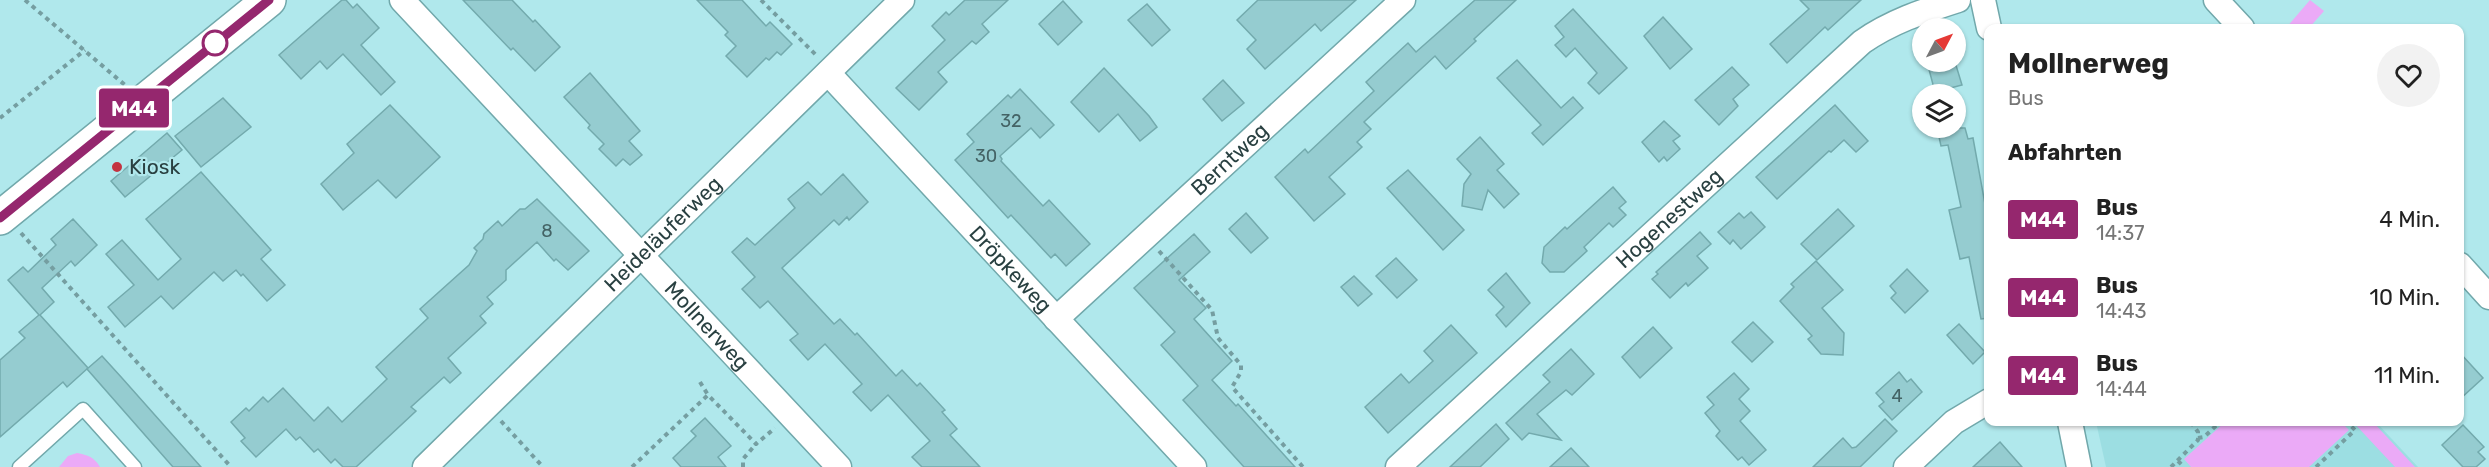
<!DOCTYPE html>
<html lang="de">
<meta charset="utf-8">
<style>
:root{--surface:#fff;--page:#f2f2f2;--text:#222;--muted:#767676}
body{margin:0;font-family:Rubik,sans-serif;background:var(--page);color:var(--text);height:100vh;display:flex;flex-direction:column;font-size:22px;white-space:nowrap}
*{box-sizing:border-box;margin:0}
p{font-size:20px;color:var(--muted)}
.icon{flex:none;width:33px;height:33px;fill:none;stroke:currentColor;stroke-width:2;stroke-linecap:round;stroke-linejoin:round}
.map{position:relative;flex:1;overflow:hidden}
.details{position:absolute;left:1984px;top:24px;width:480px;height:402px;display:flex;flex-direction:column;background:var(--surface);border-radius:12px;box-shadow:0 2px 4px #0004}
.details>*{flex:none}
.badge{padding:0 12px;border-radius:4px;font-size:21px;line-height:39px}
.needle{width:39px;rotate:49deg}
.buttons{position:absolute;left:1912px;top:18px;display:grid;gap:12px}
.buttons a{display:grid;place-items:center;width:54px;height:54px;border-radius:50%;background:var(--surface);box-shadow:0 2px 4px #0004;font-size:30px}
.map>.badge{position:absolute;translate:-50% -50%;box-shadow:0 0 0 3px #fff}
h2{padding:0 24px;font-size:22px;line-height:54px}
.round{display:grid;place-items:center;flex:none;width:63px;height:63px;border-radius:32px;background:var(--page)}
.headline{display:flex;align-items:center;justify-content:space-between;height:102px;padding:0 24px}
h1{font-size:28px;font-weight:700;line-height:45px}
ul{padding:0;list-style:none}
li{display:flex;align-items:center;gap:18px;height:78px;padding:0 24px}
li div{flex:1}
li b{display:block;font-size:22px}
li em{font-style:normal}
li .badge{min-width:66px;font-weight:700;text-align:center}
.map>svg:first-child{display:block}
</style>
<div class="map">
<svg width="2489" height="467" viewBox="0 0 2489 467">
<rect width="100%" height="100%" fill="#b0e8ec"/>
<path fill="#9cdee2" d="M2096,422h280l42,45h-312z"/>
<g fill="#ebaaf7">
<path d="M2310,0l14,11 -15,17h-23z"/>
<path d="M2225,422h116l8,8 -40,37h-118l-7,-8z"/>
<path d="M2353,422h20l42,45h-20z"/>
<path d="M77,453c11,2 17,4 23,14h-41l9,-11z"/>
</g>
<g fill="#95ccd0" stroke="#73aaad" stroke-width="1.5">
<path d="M342,0h4l7,8 4,-4 22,24 -18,17 34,37 -14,13 -38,-41 -16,15 -7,-8 -19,18 -22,-24z"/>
<path d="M463,0h49l21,22 2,-2 25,27 -25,24 -22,-23 -2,2z"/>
<path d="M697,0h45l24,26 4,-4 22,22 -11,11 -4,-3 -8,8 -3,-2 -19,19 -21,-21 10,-10 -11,-11 3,-3z"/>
<path d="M965,0h43l-26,24 7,8 -13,12 -4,-3 -34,31 9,10 -28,28 -23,-22 49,-48 -13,-14 14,-14 3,3z"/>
<path d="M1258,0h98l-35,31 -6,-7 -50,45 -18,-20 9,-9 -19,-20z"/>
<path d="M1475,0h41l-42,39 2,2 -30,28 -11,-13 -71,66 7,7 -14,13 5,5 -33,30 16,17 -31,27 -39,-44 30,-28 3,4 66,-62 -8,-9 42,-39 8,9z"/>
<path d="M1800,0h61l-33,30 -3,-3 -38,36 -17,-19 39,-35z"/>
<path d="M1063,1l19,21 -24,23 -19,-21z"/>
<path d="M1147,4l23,26 -18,16 -24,-26z"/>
<path d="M1573,9l54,59 -28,26 -11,-11 9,-10 -22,-25 -9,9 -11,-12 9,-8 -9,-11z"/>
<path d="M1663,17l29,32 -22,20 -26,-33z"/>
<path d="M1517,60l44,48 12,-11 10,11 -40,37 -11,-12 9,-8 -44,-47z"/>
<path d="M1927,62h28l7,23 -27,7z"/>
<path d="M1732,67l17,18 -16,14 5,7 -19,19 -24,-25z"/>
<path d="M1104,68l45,48 8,11 -17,14 -22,-27 -19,18 -28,-30z"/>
<path d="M590,73l50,58 -11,10 13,14 -12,10 -7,-6 -7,7 -17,-17 5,-5 -16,-16 2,-3 -26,-28z"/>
<path d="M1223,80l21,23 -22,18 -19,-22z"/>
<path d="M1020,89l34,36 -14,13 -9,-10 -31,28 2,3 -1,2 42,45 6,-6 41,44 -24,22 -11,-12 -4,4 -40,-43 -3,3 -53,-58 19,-18 -7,-8 41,-39 3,3z"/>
<path d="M223,98l28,29 -50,40 -26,-31z"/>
<path d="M390,105l50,52 -44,41 -18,-18 -35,30 -22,-26 33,-31 -7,-9z"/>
<path d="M1835,105l33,36 -12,11 -12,-12 -13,12 -2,-1 -52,48 -21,-22z"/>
<path d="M1664,121l16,15 -7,5 7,8 -13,12 -3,-4 -5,5 -17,-20z"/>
<path d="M1937,128h28l3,11 5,-1 16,88v92l-8,1 -12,-62 -9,2 -11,-49 12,-3 -13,-62 -7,1z"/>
<path d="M167,133l15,17 -57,47 -14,-16z"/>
<path d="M1480,137l24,27 -7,6 22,24 -15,14 -16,-18 -6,20 -20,-4 2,-22 7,-10 -14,-15z"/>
<path d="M1408,170l56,60 -21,20 -56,-62z"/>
<path d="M201,172l70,78 -10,9 24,26 -18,16 -24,-27 -2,2 -5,-6 -13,11 -9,-9 -41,37 -12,-13 -36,31 -17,-20 26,-22 -28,-31 16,-14 36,40 23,-21 -35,-40z"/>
<path d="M843,174l25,28 -19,18 -2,-3 -8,8 -5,-5 -52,48 52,56 6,-5 15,16 2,-2 39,43 6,-6 15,16 3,-3 25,27 -3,2 15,17 -7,6 30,32h-58l-10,-10 18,-16 -42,-46 -17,16 -18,-19 9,-8 -37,-40 -17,16 -18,-20 8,-6 -30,-33 -8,7 -18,-19 13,-12 -23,-25 15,-14 8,7 40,-37 -7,-9 20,-17 13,13z"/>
<path d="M1613,187l13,15 -7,6 7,7 -13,12 -4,-4 -25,24 3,4 -23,21h-14l-8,-9 2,-16 21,-20 2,2z"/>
<path d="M537,199l52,52 -21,19 -12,-11 -2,2 -17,-19 -31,28v10l-19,17 6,7 -13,12 6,7 -38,35 13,15 -11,10 -6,-6 -33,30 5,4 -60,56h-13l-8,-8 -4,4 -13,-14 -4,3 -14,-15 -4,3 -10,-11 -30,28 -15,-16 4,-3 -14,-16 15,-14 3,3 14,-14 5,5 15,-14 31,33 14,-14 14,15 45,-43 -11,-12 52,-49 -8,-9 49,-44 8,-14 -3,-3 9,-9 1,-5 14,-13 4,5 18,-17h5z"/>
<path d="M1838,209l16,17 -37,34 -16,-16z"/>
<path d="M1751,212l14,15 -24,22 -8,-9 -3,4 -12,-12 21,-19 5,5z"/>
<path d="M1246,213l22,25 -17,15 -22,-24z"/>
<path d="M73,219l24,26 -22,21 -4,-5 -29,27 12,14 -14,13 48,53 -21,19 -4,-5 -63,55v-77l25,-22 -6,-6 20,-17 -31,-35 15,-13 5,5 28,-27 -5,-6z"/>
<path d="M1700,232l11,12 -14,12 11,12 -20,18 -2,-3 -16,15 -18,-19 6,-5 -2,-2z"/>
<path d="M1194,234l16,18 -31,28 27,28 -12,11 38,42 -20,19 24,26 2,-2 57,63h-51l-61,-67 15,-14 -37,-41 14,-13 -41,-44z"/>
<path d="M1396,258l21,22 -20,18 -21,-22z"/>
<path d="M1816,261l27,29 -21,18 22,25 -1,22 -22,-1 -13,-15 4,-3 -32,-35 14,-14 -3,-3z"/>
<path d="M1907,269l21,22 -23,22 -14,-15 5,-5 -6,-7z"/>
<path d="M1506,273l24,30 -24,24 -10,-12 8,-8 -16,-17z"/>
<path d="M1354,276l18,18 -14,12 -17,-19z"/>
<path d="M1753,322l20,20 -21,20 -20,-20z"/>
<path d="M1959,324l26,28 -12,12 -26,-29z"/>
<path d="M1451,325l26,28 -89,80 -23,-26 36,-33 8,9 24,-22 -9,-10z"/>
<path d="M1653,327l19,21 -32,30 -18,-21z"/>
<path d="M1571,349l23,25 -22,21 -6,-5 -29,24 24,26 -32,-7 -7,7 -16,-17 44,-41 -7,-7z"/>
<path d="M2460,353l23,25 -23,21z"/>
<path d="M102,356l20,22 79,89h-28l-86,-98z"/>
<path d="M1899,372l8,10 4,-3 11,13 -30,28 -13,-14 5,-4 -8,-9z"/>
<path d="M1734,373l15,16 -10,10 11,12 -10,10 26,29 -17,15 -7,-8 -4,3 -22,-24 4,-5 -15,-18 9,-8 -7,-8z"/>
<path d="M705,418l26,28 -13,11 8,10h-45l-8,-9 23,-22 -5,-5z"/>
<path d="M1885,419l12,12 -37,36h-47l30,-29 9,10 4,-1z"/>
<path d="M1496,424l13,15 -29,28h-30z"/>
<path d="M2463,425l21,22 -6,5 7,7 -9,8h-13l-21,-22z"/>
<path d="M2000,442l22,25h-49z"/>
<path d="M1571,448l18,19h-39z"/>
</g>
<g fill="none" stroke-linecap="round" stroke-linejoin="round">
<g stroke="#71a8ab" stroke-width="15">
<path id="lane" d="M19,467l64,-58 52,58"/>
</g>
<g stroke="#71a8ab" stroke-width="27">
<g id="street">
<path id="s1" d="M402,0l437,467"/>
<path d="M1983,0l6,28"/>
<path d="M2216,0l26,28"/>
<path id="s2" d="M828,73l366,394"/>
<path d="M2460,265l29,32"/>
<path id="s3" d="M1056,319l347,-319"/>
<path d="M2070,422l9,45"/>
<path id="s4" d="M425,467l477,-467"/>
<path id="s5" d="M1398,467l464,-425c30,-21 62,-31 96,-42"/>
<path d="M1906,467l48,-45 35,-21"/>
</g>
</g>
<g stroke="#71a8ab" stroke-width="36">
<path id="secondary" d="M0,218l269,-218"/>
</g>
<g stroke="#759ea1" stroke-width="4" stroke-dasharray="4.5 4.5" stroke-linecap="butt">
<path d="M25,0l100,85"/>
<path d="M761,0l56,56"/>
<path d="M0,118l85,-68"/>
<path d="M21,233l210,234"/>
<path d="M1159,251l53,59 6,28 23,27v7l-9,15 71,80"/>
<path d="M700,382l8,13"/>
<path d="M501,421l42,46"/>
<path d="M2198,438l6,-1 16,-15"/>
<path d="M2178,461l6,6"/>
<path d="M632,467l76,-72 48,49 19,-16"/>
<path d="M743,467v-8l13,-15"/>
<path d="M2171,467l27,-27v-8l-7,-10"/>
<path d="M2316,467l39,-37 -8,-8"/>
</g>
<use href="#lane" stroke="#fff" stroke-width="12"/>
<use href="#street" stroke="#fff" stroke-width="24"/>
<use href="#secondary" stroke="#fff" stroke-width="33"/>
</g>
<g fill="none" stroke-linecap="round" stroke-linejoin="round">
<g stroke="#fff" stroke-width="14">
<path id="line" d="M0,218l269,-218"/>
</g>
<use href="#line" stroke="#95276e" stroke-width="9"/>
</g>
<circle fill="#fff" stroke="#95276e" stroke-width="3" cx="215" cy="43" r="12"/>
<circle fill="#c33340" stroke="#b0e8ec" stroke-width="2" cx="117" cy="167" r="6"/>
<g text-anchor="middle" stroke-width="4.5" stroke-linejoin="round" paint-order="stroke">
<g font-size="18" fill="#446365">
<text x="1011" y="127">32</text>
<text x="986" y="162">30</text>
<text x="547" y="237">8</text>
<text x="1897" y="402">4</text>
</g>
<g font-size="21" fill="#294041" stroke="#b0e8ec">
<text dy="7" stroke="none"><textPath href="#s3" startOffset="236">Berntweg</textPath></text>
<text dy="7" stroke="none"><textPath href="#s5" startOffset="368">Hogenestweg</textPath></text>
<text dy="7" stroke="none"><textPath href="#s4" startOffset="333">Heideläuferweg</textPath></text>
<text dy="7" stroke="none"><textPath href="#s2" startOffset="268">Dröpkeweg</textPath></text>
<text dy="7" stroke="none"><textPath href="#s1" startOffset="446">Mollnerweg</textPath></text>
</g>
<g font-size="21" fill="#294041" stroke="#b0e8ec" text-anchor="start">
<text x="129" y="174">Kiosk</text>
</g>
</g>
</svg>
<div class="buttons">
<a><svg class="needle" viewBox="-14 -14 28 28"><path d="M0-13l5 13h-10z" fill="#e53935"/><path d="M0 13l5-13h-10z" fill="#767676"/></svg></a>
<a><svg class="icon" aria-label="layers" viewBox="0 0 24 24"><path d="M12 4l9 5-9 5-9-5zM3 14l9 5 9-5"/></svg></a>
</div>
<b class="badge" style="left:134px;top:108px;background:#95276e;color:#fff">M44</b>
<section class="details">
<div class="headline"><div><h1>Mollnerweg</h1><p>Bus</p></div><a class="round"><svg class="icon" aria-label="heart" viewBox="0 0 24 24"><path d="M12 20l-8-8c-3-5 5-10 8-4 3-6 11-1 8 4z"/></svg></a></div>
<h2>Abfahrten</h2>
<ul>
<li><span class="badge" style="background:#95276e;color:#fff">M44</span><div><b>Bus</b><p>14:37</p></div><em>4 Min.</em></li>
<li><span class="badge" style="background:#95276e;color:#fff">M44</span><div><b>Bus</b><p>14:43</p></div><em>10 Min.</em></li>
<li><span class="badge" style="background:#95276e;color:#fff">M44</span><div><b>Bus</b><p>14:44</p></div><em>11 Min.</em></li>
</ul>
</section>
</div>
